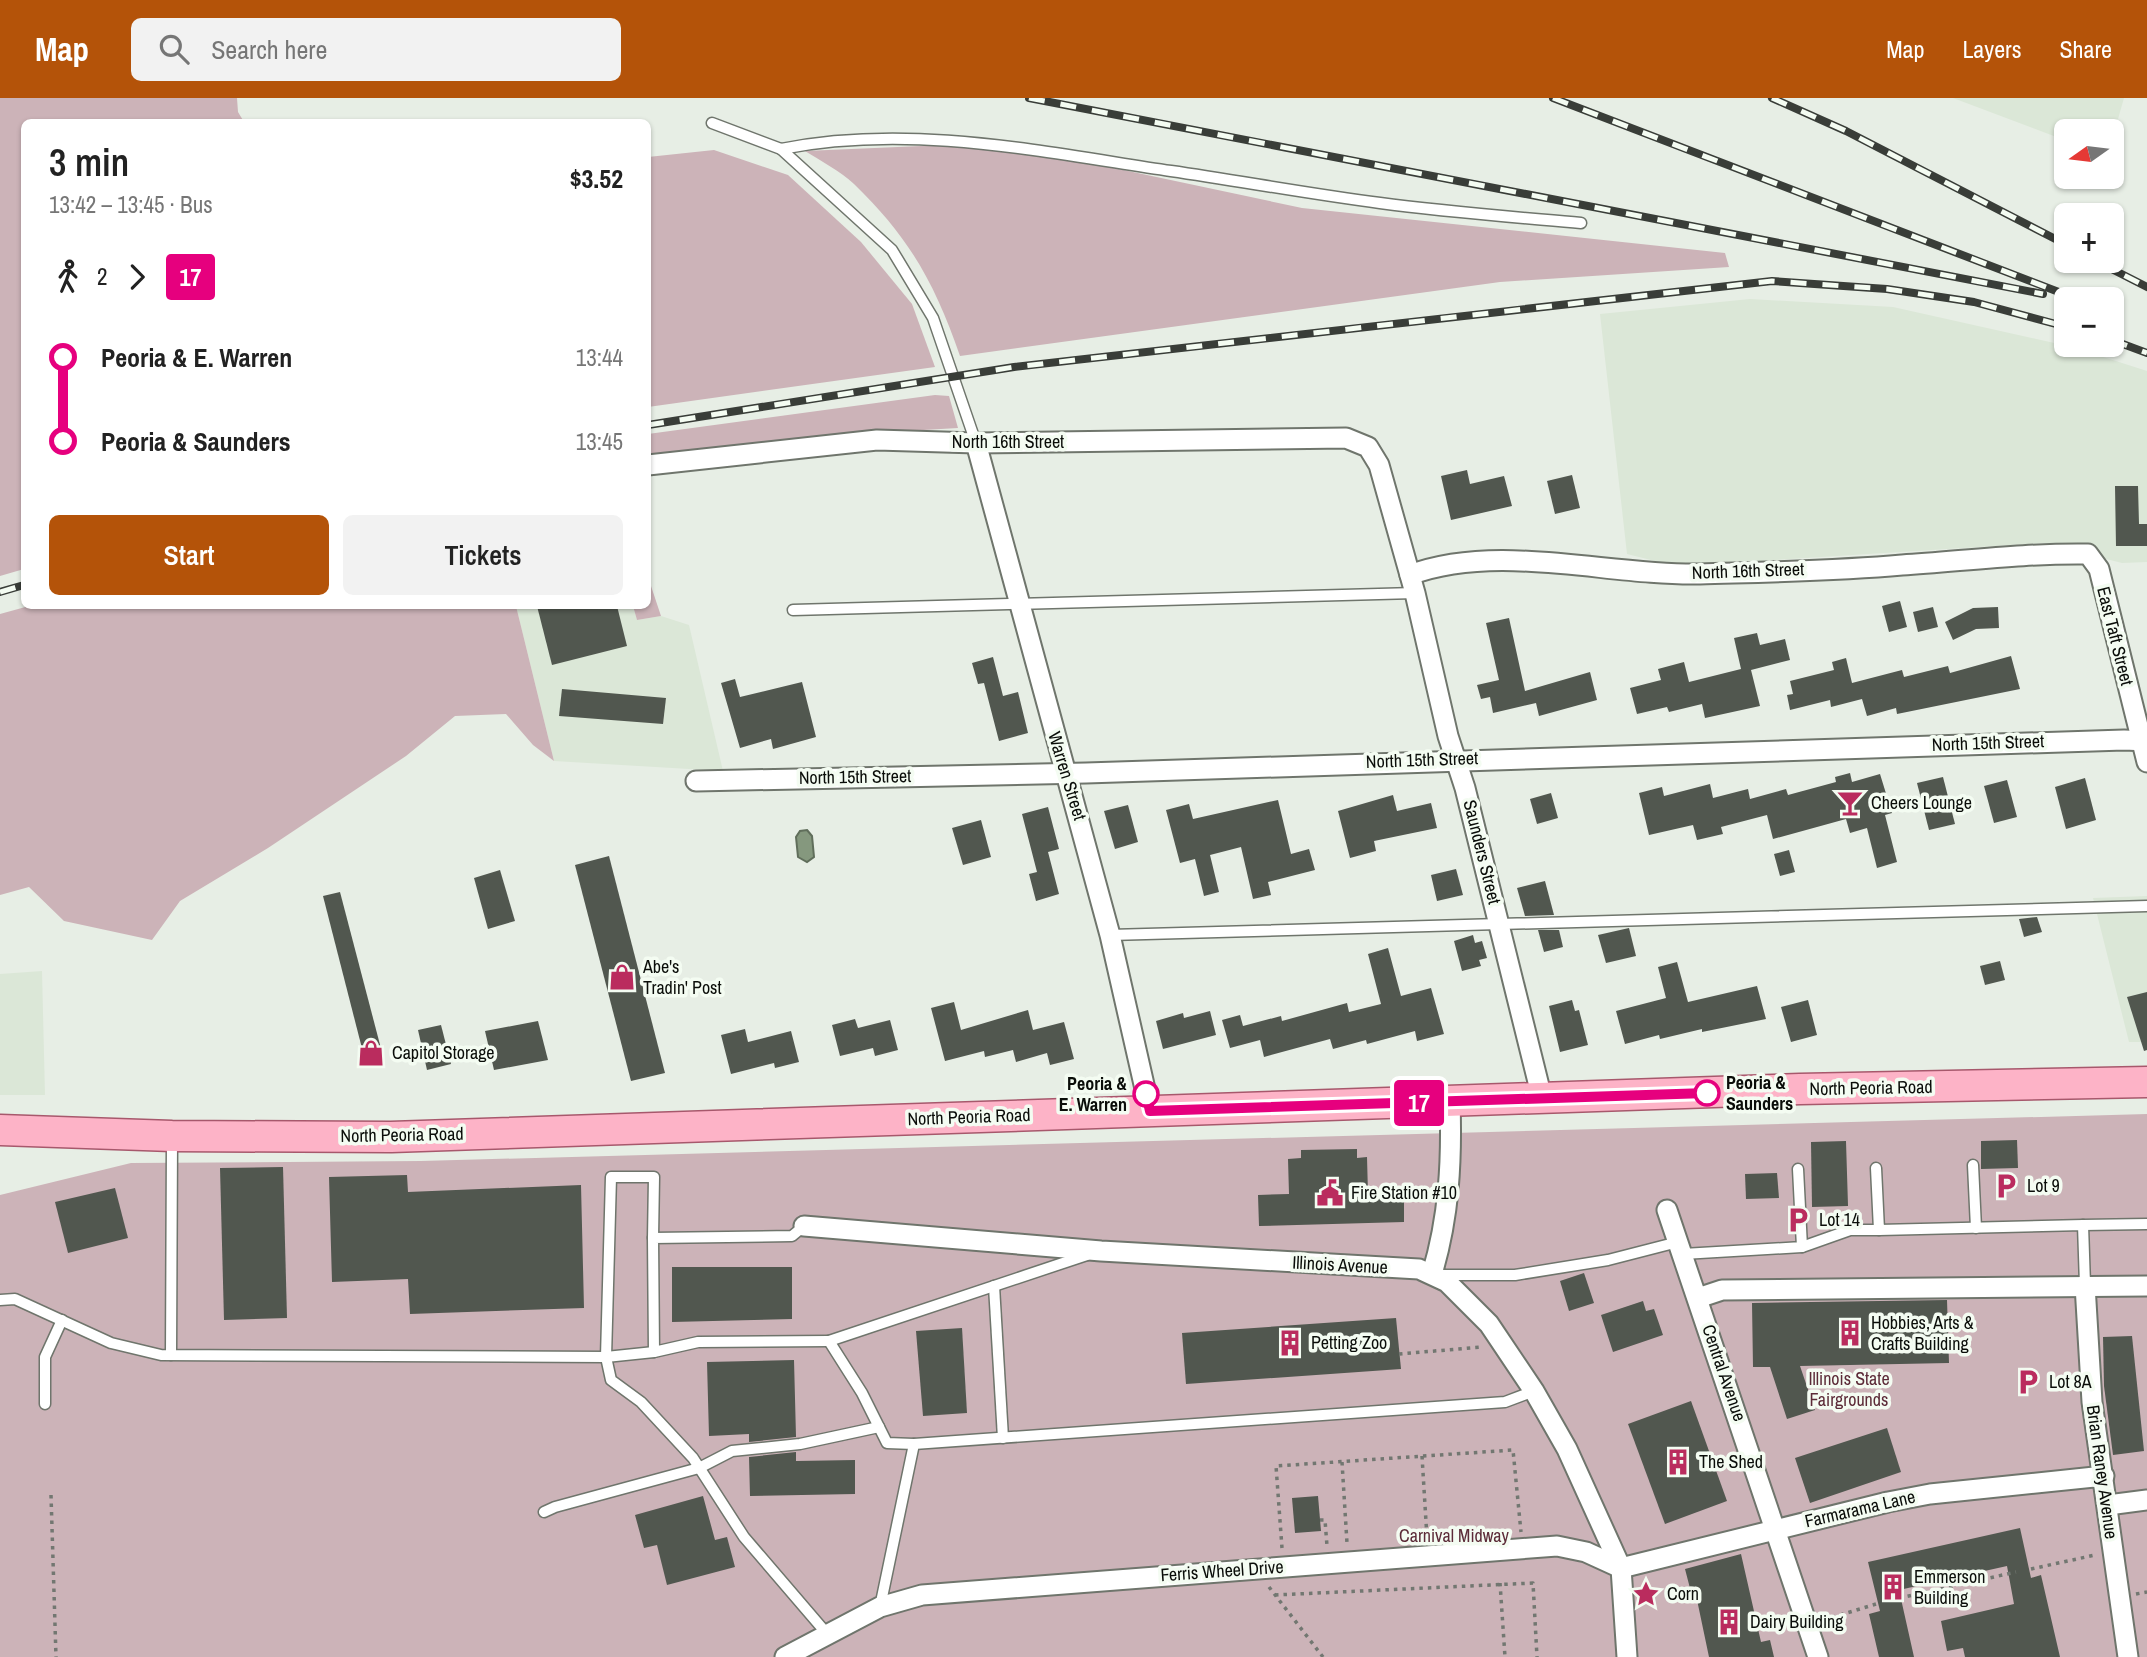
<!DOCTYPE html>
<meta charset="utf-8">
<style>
:root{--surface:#fff;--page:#f2f2f2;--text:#222;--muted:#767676;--accent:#b45309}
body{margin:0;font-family:"Archivo Narrow",sans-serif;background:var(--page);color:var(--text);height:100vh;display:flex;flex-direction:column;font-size:26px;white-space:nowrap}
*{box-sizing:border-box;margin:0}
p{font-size:23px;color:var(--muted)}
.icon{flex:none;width:38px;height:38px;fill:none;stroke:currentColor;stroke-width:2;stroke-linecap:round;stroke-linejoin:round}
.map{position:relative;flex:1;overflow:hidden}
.side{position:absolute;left:21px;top:21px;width:630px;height:490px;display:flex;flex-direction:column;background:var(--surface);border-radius:10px;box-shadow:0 2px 5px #0004}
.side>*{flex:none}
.badge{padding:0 14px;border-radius:5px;font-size:24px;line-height:46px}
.needle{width:46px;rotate:256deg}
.buttons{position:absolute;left:2054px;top:21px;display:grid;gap:14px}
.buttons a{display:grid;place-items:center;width:70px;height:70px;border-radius:10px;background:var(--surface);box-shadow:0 2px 5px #0004;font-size:35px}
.map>.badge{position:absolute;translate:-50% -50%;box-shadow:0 0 0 4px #fff}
.legs{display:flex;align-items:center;gap:10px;height:77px;padding:0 28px;font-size:23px}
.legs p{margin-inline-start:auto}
.summary{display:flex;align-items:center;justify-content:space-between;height:119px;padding:0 28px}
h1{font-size:38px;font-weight:600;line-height:52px}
.cta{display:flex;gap:14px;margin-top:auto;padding:14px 28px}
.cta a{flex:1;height:80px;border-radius:10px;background:var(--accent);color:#fff;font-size:28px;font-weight:600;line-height:80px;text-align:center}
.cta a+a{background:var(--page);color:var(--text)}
ul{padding:0 28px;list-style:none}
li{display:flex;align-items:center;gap:24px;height:84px;font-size:26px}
li i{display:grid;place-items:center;width:10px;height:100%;margin:0 9px;background:currentColor}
li i::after{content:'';width:18px;height:18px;margin:-9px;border:5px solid;border-radius:50%;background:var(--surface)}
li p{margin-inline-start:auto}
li:first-child i{background:linear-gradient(#0000 50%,currentColor 0)}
li:last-child i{background:linear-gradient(currentColor 50%,#0000 0)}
header{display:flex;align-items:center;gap:42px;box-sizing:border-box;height:98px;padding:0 35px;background:var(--accent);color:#fff}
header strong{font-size:33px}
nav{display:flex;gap:38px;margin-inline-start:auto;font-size:24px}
.search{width:490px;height:63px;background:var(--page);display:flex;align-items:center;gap:18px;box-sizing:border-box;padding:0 24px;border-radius:10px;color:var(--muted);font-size:26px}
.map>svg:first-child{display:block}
</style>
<header>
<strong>Map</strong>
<div class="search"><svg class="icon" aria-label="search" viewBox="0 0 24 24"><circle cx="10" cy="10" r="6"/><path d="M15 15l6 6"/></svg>Search here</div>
<nav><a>Map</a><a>Layers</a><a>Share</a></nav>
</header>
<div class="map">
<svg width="2147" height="1559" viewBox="0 0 2147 1559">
<rect width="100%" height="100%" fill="#e7eee5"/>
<g fill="#dbe7d7">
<path d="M1953,0h171l-12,42v-9h-45v10z"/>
<path d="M1750,201l143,8 179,40 75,24v191l-25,1 -79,-20 -332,21 -48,-1 -36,-9 -27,-240z"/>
<path d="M516,508h117l4,14 24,-4 28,9 34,146 -169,-10z"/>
<path d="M2147,798v146h-18l-36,-144z"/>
<path d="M42,873l3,124h-45v-121z"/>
</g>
<g fill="#ccb3b8">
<path d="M0,0h237l1,14 6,10h-220v447l-24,7z"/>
<path d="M944,47l137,16 221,47 423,45 4,14 -229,15 -540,74c-25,-72 -50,-118 -106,-172 -14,-13 -33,-23 -49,-33z"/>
<path d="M714,52l74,25 73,67 51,62 23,63 -287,40v-250z"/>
<path d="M935,297l14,1 9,32 -103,6 -207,21v-21z"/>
<path d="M648,479l13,39 -24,4 -4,-14h15z"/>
<path d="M29,508h487l38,155 -21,-16 -27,-31 -51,2 -49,40 -138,92 -88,53 -28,39 -88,-19 -35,-34 -29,8v-281z"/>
<path d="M2147,1016v543h-2147v-462l131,-32 290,-2z"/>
</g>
<path fill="#85987e" stroke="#606e5b" stroke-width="2" d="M807,732l5,6 2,21 -7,5 -9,-5 -2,-20 4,-6z"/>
<g fill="#51574f">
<path d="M1467,372l3,14 34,-8 8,30 -61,14 -10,-44z"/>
<path d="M1572,377l8,33 -25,6 -8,-33z"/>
<path d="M2115,388h23l1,38h8v22h-31z"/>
<path d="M1900,503l7,26 -18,5 -7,-26z"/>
<path d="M537,508h80l10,40 -75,19z"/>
<path d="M1933,509l5,20 -20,5 -5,-20z"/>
<path d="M1998,509l1,21 -23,1 -23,11 -8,-18 28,-14z"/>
<path d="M1509,520l16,73 65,-19 7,28 -58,16 -3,-13 -43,10 -3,-16 -9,2 -4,-14 22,-5 -13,-57z"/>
<path d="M1757,535l3,12 25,-6 5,21 -39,10 9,36 -55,12 -3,-14 -33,8 -2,-5 -30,7 -7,-26 31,-8 -3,-11 26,-7 5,20 52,-13 -7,-31z"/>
<path d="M2011,558l9,33 -123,25 -1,-6 -29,8 -5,-17 -31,8 -1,-7 -40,10 -3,-15 6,-1 -3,-13 44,-11 -2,-8 14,-4 6,25 50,-13 2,7 44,-11 2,7z"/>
<path d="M993,559l10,39 15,-4 10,41 -29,8 -15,-58 -6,1 -6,-21z"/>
<path d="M735,581l5,18 62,-15 14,55 -43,12 -2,-10 -31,9 -19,-65z"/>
<path d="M562,591l104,9 -3,26 -104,-8z"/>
<path d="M1850,675l2,9 28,-8 12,39 -7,2 12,47 -20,6 -10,-40 -17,5 -4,-14 -73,20 -6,-24 -46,12 2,7 -26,6 -4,-15 -44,10 -10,-42 23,-6 2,9 46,-12 3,14 35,-9 2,10 36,-10 2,6 48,-13 -1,-5z"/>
<path d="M1943,679l12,47 -26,6 -12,-47z"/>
<path d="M2085,680l11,42 -30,9 -11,-42z"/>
<path d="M2007,682l10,37 -23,6 -10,-37z"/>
<path d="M1551,695l7,25 -21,6 -7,-25z"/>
<path d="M1393,697l4,16 34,-8 6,25 -63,13 2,10 -26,7 -12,-47z"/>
<path d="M1278,702l13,54 18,-5 6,21 -47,12 3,13 -18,4 -12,-52 -31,8 9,37 -15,4 -9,-37 -15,4 -14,-53 23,-6 4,15z"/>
<path d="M1128,707l10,37 -23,7 -11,-38z"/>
<path d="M1048,709l11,42 -11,3 11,42 -23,7 -7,-27 8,-2 -15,-58z"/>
<path d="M981,722l10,37 -28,8 -11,-37z"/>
<path d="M1789,752l6,22 -15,4 -6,-22z"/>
<path d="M609,758l56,217 -34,8 -56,-216z"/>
<path d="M1456,771l7,26 -26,6 -6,-26z"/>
<path d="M500,772l15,51 -27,8 -14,-51z"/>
<path d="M1545,783l9,34 -29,1 -8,-28z"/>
<path d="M340,794l44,168 -18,4 -43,-168z"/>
<path d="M2037,819l5,15 -18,5 -5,-18z"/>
<path d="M1629,830l7,28 -30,7 -8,-28z"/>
<path d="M1538,832h21l4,17 -19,5z"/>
<path d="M1473,837l2,8 7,-2 5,17 -8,2 2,6 -19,5 -8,-30z"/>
<path d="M1388,850l13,48 30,-8 13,46 -27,7 -2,-10 -48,13 -1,-4 -33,9 -3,-10 -66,18 -4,-17 -30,8 -8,-28 18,-5 3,11 38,-10 1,5 65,-18 2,9 32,-8 -13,-50z"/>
<path d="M2000,863l5,19 -20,5 -5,-19z"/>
<path d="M1677,864l11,40 69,-16 9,33 -64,13v-3l-42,10 -1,-4 -34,9 -9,-33 50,-13 -8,-31z"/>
<path d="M2147,894v58l-3,1 -17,-54z"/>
<path d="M1572,902l3,11 4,-1 9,35 -28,7 -11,-46z"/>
<path d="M1808,902l9,35 -26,7 -10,-35z"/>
<path d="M954,904l7,28 67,-20 5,20 31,-8 10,37 -24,6 -3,-12 -31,9 -3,-12 -28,7 -1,-6 -39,10 -14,-53z"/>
<path d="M1210,913l6,24 -53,14 -7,-28 27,-8 1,5z"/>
<path d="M855,921l3,9 32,-8 8,30 -23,6 -2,-8 -33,8 -8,-31z"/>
<path d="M538,923l10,39 -54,10 -9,-39z"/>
<path d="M441,927l10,39 -24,6 -9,-40z"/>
<path d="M745,931l3,13 43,-11 8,31 -24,6 -1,-5 -43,11 -10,-39z"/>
<path d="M2017,1042l1,28 -37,1v-28z"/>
<path d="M1846,1043l2,65 -36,1 -1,-65z"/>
<path d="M1357,1051v9l10,-1 1,37 36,-1v29l-145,4 -1,-31 31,-1 -1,-35 13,-1v-8z"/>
<path d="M283,1069l4,151 -63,2 -4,-152z"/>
<path d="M1777,1075l2,25 -33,1 -1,-25z"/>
<path d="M407,1077l1,17 173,-7 3,123 -174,6 -2,-35 -76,3 -3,-105z"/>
<path d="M115,1090l13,50 -60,15 -13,-51z"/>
<path d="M672,1169h120v52l-120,3z"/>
<path d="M1584,1175l10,30 -25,8 -9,-30z"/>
<path d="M1947,1202l2,63 -149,3 15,44 -28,9 -17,-52h-17l-1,-64z"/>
<path d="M1643,1203l3,10 8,-2 9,26 -50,17 -12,-37z"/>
<path d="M1396,1220l5,51 -215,15 -4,-51z"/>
<path d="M962,1230l5,85 -44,3 -7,-85z"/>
<path d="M2132,1238l12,115 -31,4 -9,-69 -1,-49z"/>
<path d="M794,1262l2,77 -47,5v-8l-40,2 -2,-74z"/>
<path d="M1691,1303l36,100 -62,23 -37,-100z"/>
<path d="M1887,1330l14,44 -91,31 -15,-45z"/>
<path d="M796,1354v9l59,-1v34l-105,2 -1,-39z"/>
<path d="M703,1398l12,44 12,-3 8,30 -68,18 -10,-40 -13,3 -9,-33z"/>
<path d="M1318,1398l3,35 -26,2 -3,-35z"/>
<path d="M2020,1430l11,50 10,-3 19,82h-95l-2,-9 -16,3 -6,-30 73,-17 -7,-38 -108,24 15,67h-35l-10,-43 11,-3 -12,-49z"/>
<path d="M1741,1456l20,88 9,-2 4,17h-65l-13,-62 -4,1 -7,-27z"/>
</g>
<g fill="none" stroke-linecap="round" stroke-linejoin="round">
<g stroke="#6f756c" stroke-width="13">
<g id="lane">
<path d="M712,25l69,26 111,101 41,68 43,125"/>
<path d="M781,51c129,-26 262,3 390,22 69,10 139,23 209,32 67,9 134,14 201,20"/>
<path d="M793,512l622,-17"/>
<path d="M1110,837l1037,-29"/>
<path d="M1973,1067l3,63"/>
<path d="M1876,1070l3,62 204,-5 2,60"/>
<path d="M2083,1127l64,-1"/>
<path d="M653,1140l1,-61h-43l-5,180 5,23 30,22 52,56 51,79 84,98"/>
<path d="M1802,1149l48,-17h29"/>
<path d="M1683,1156l119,-7 -4,-78"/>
<path d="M1440,1177h75l93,-15 70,-18"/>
<path d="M994,1188l9,152"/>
<path d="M0,1202l15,-1 96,44 50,12 445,2 48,-5 44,-10 131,-1"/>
<path d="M654,1254l-1,-114 139,-2 12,-10"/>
<path d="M171,1257l1,-215"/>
<path d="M45,1306v-47l17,-37"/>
<path d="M914,1346l-27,-1 -25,-50 -33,-52 258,-86"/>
<path d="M544,1414l11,-5 144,-39 33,-17 68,-7 79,-17"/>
<path d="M880,1509l34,-163 591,-42 29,-11"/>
</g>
</g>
<g stroke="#6f756c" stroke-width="23">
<g id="street">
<path d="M976,345l134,492 40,176"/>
<path d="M648,367l229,-25 99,3 370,-5 22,9 11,18 36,128 33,143 17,52 77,310"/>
<path d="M1410,477c88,-33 198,1 290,-1 67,-2 135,-3 202,-9 62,-4 123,-12 186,-11l11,15 48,193"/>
<path d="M696,683l390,-8 1038,-33 23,1"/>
<path d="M1667,1112l151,447"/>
<path d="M804,1128l297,25 318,18 28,13 42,42 45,67 33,58 54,119 6,89"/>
<path d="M1432,1176c17,-57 20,-112 18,-172"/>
<path d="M2085,1187l7,117 36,255"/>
<path d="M1698,1200l24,-8 425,-4"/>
<path d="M2108,1407l39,-5"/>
<path d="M1621,1470l267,-66 42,-8 174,-18"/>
<path d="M785,1559l95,-50 42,-12 635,-49 29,6 35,16"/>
</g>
</g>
<g stroke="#a7586c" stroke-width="33">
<path id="primary" d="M0,1032l172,6 219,1 1409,-48 347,-7"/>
</g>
<g stroke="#727771" stroke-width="3.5" stroke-dasharray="3.5 5" stroke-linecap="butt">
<path d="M1399,1256l83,-7"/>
<path d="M1422,1358l5,82"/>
<path d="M1342,1364l5,81"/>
<path d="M51,1397l5,162"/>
<path d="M1320,1422h5l2,26"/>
<path d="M1282,1450l-6,-82 237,-16 8,82"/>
<path d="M2031,1471l64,-14"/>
<path d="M1500,1485l5,74"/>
<path d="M1269,1489l54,70"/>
<path d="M2136,1496l11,-2"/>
<path d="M1275,1497l258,-12 4,74"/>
<path d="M1891,1502l125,-28"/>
<path d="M1824,1522l52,-16"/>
</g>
<use href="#lane" stroke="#fff" stroke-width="10"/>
<use href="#street" stroke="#fff" stroke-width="19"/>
<use href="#primary" stroke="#fdb3c7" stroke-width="30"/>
<g stroke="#393d38" stroke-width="8">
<g id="rail">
<path d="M1029,0l1014,196"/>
<path d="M1553,0l524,201"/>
<path d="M1772,0l74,33 221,114"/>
<path d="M2096,163l51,26"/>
<path d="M2112,215l4,1"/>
<path d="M2112,242l35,13"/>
<path d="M648,327l366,-58 758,-86 115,8 87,13 93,25"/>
<path d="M0,494l24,-7"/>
</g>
</g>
<use href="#rail" stroke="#f4fcf2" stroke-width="5" stroke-dasharray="16" stroke-linecap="butt"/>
</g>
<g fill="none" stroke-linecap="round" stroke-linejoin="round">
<g stroke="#fff" stroke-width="16">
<path id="line-1" d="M1146,996l4,17 557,-18"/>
</g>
<use href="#line-1" stroke="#e6007e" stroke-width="10"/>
</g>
<defs>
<g id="bar-bare" transform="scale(2.1)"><path d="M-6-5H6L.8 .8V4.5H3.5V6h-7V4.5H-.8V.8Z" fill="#ba2c5e" stroke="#f4fcf2" stroke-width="2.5" paint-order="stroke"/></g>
<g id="shop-bare" transform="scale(2.1)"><path d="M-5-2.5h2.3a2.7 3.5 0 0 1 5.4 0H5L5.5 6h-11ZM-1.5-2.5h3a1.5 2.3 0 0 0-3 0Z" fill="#ba2c5e" stroke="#f4fcf2" stroke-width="2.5" paint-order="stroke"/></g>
<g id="parking-bare" transform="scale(2.1)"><path d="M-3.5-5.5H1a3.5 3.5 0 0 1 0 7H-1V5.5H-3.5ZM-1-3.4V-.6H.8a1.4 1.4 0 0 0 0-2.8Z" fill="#ba2c5e" stroke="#f4fcf2" stroke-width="2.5" paint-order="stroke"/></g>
<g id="civic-bare" transform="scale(2.1)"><path d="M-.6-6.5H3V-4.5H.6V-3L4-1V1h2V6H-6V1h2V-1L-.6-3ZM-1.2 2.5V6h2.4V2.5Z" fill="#ba2c5e" stroke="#f4fcf2" stroke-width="2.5" paint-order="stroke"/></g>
<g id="building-bare" transform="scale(2.1)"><path d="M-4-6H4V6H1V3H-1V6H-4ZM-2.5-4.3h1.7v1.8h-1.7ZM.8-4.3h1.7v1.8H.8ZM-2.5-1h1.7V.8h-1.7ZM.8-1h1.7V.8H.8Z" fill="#ba2c5e" stroke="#f4fcf2" stroke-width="2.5" paint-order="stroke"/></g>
<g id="sight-bare" transform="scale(2.1)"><path d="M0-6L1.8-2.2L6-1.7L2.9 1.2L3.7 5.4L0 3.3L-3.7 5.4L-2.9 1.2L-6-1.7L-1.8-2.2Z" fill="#ba2c5e" stroke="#f4fcf2" stroke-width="2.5" paint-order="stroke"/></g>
</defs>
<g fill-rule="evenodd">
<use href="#bar-bare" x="1850" y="705"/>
<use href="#shop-bare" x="622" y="879"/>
<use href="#shop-bare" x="371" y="955"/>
<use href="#parking-bare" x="2006" y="1088"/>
<use href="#civic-bare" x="1330" y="1095"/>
<use href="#parking-bare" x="1798" y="1122"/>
<use href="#building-bare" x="1850" y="1235"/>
<use href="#building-bare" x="1290" y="1245"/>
<use href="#parking-bare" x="2028" y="1284"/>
<use href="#building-bare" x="1678" y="1364"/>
<use href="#building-bare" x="1893" y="1489"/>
<use href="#sight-bare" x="1646" y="1496"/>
<use href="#building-bare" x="1729" y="1524"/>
</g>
<g fill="#fff" stroke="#e6007e" stroke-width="3.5">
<circle cx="1707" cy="995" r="12"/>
<circle cx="1146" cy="996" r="12"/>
</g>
<g text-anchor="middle" stroke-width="7" stroke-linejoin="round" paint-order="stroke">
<g font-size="18" fill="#0a0d09" stroke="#f4fcf2">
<text x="1008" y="350">North 16th Street</text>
<text transform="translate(1748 473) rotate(-2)" y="6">North 16th Street</text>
<text transform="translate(2115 538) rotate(76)" y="6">East Taft Street</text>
<text transform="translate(1988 645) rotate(-2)" y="6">North 15th Street</text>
<text transform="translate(1422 662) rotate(-2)" y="6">North 15th Street</text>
<text transform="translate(1067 678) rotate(73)" y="6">Warren Street</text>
<text transform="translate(855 679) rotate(-1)" y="6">North 15th Street</text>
<text transform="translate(1482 754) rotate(76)" y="6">Saunders Street</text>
<text transform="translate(1871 990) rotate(-1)" y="6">North Peoria Road</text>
<text transform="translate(969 1019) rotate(-2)" y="6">North Peoria Road</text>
<text transform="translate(402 1037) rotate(-1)" y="6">North Peoria Road</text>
<text transform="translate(1340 1167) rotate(3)" y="6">Illinois Avenue</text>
<text transform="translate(1724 1275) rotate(71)" y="6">Central Avenue</text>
<text transform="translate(2102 1374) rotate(82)" y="6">Brian Raney Avenue</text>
<text transform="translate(1860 1411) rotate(-13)" y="6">Farmarama Lane</text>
<text transform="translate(1222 1473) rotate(-4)" y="6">Ferris Wheel Drive</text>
</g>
<g font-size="18" fill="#0a0d09" stroke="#f4fcf2" text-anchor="start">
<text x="1871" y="711">Cheers Lounge</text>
<text x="643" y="875">Abe's<tspan x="643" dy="21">Tradin' Post</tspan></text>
<text x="392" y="961">Capitol Storage</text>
<text x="2027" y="1094">Lot 9</text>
<text x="1351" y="1101">Fire Station #10</text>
<text x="1819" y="1128">Lot 14</text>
<text x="1871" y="1231">Hobbies, Arts &amp;<tspan x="1871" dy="21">Crafts Building</tspan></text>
<text x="1311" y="1251">Petting Zoo</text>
<text x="2049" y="1290">Lot 8A</text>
<text x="1699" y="1370">The Shed</text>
<text x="1914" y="1485">Emmerson<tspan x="1914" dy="21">Building</tspan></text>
<text x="1667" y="1502">Corn</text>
<text x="1750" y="1530">Dairy Building</text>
</g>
<g font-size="18" font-weight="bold" fill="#0a0d09" stroke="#f4fcf2" text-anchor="start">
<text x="1726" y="991">Peoria &amp;<tspan x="1726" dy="21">Saunders</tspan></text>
<text x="1127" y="992" text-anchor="end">Peoria &amp;<tspan x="1127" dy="21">E. Warren</tspan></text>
</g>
<g font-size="18" fill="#5c2b38" stroke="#f4fcf2">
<text x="1849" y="1287">Illinois State<tspan x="1849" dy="21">Fairgrounds</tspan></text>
<text x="1454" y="1444">Carnival Midway</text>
</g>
</g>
</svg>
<div class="buttons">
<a><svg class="needle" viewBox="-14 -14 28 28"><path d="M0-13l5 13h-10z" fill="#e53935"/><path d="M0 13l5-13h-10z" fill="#767676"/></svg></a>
<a>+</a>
<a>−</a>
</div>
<b class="badge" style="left:1419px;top:1005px;background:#e6007e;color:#fff">17</b>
<section class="side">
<div class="summary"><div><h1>3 min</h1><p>13:42 – 13:45 · Bus</p></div><b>$3.52</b></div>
<div class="legs"><svg class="icon" aria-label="walk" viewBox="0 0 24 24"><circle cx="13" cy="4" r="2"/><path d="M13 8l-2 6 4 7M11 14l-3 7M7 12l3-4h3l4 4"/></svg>2<svg class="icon" aria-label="forward" viewBox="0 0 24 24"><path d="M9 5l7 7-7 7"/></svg><b class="badge" style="background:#e6007e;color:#fff">17</b></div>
<ul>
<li><i style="color:#e6007e"></i><b>Peoria &amp; E. Warren</b><p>13:44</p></li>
<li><i style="color:#e6007e"></i><b>Peoria &amp; Saunders</b><p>13:45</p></li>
</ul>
<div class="cta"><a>Start</a><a>Tickets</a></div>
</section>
</div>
